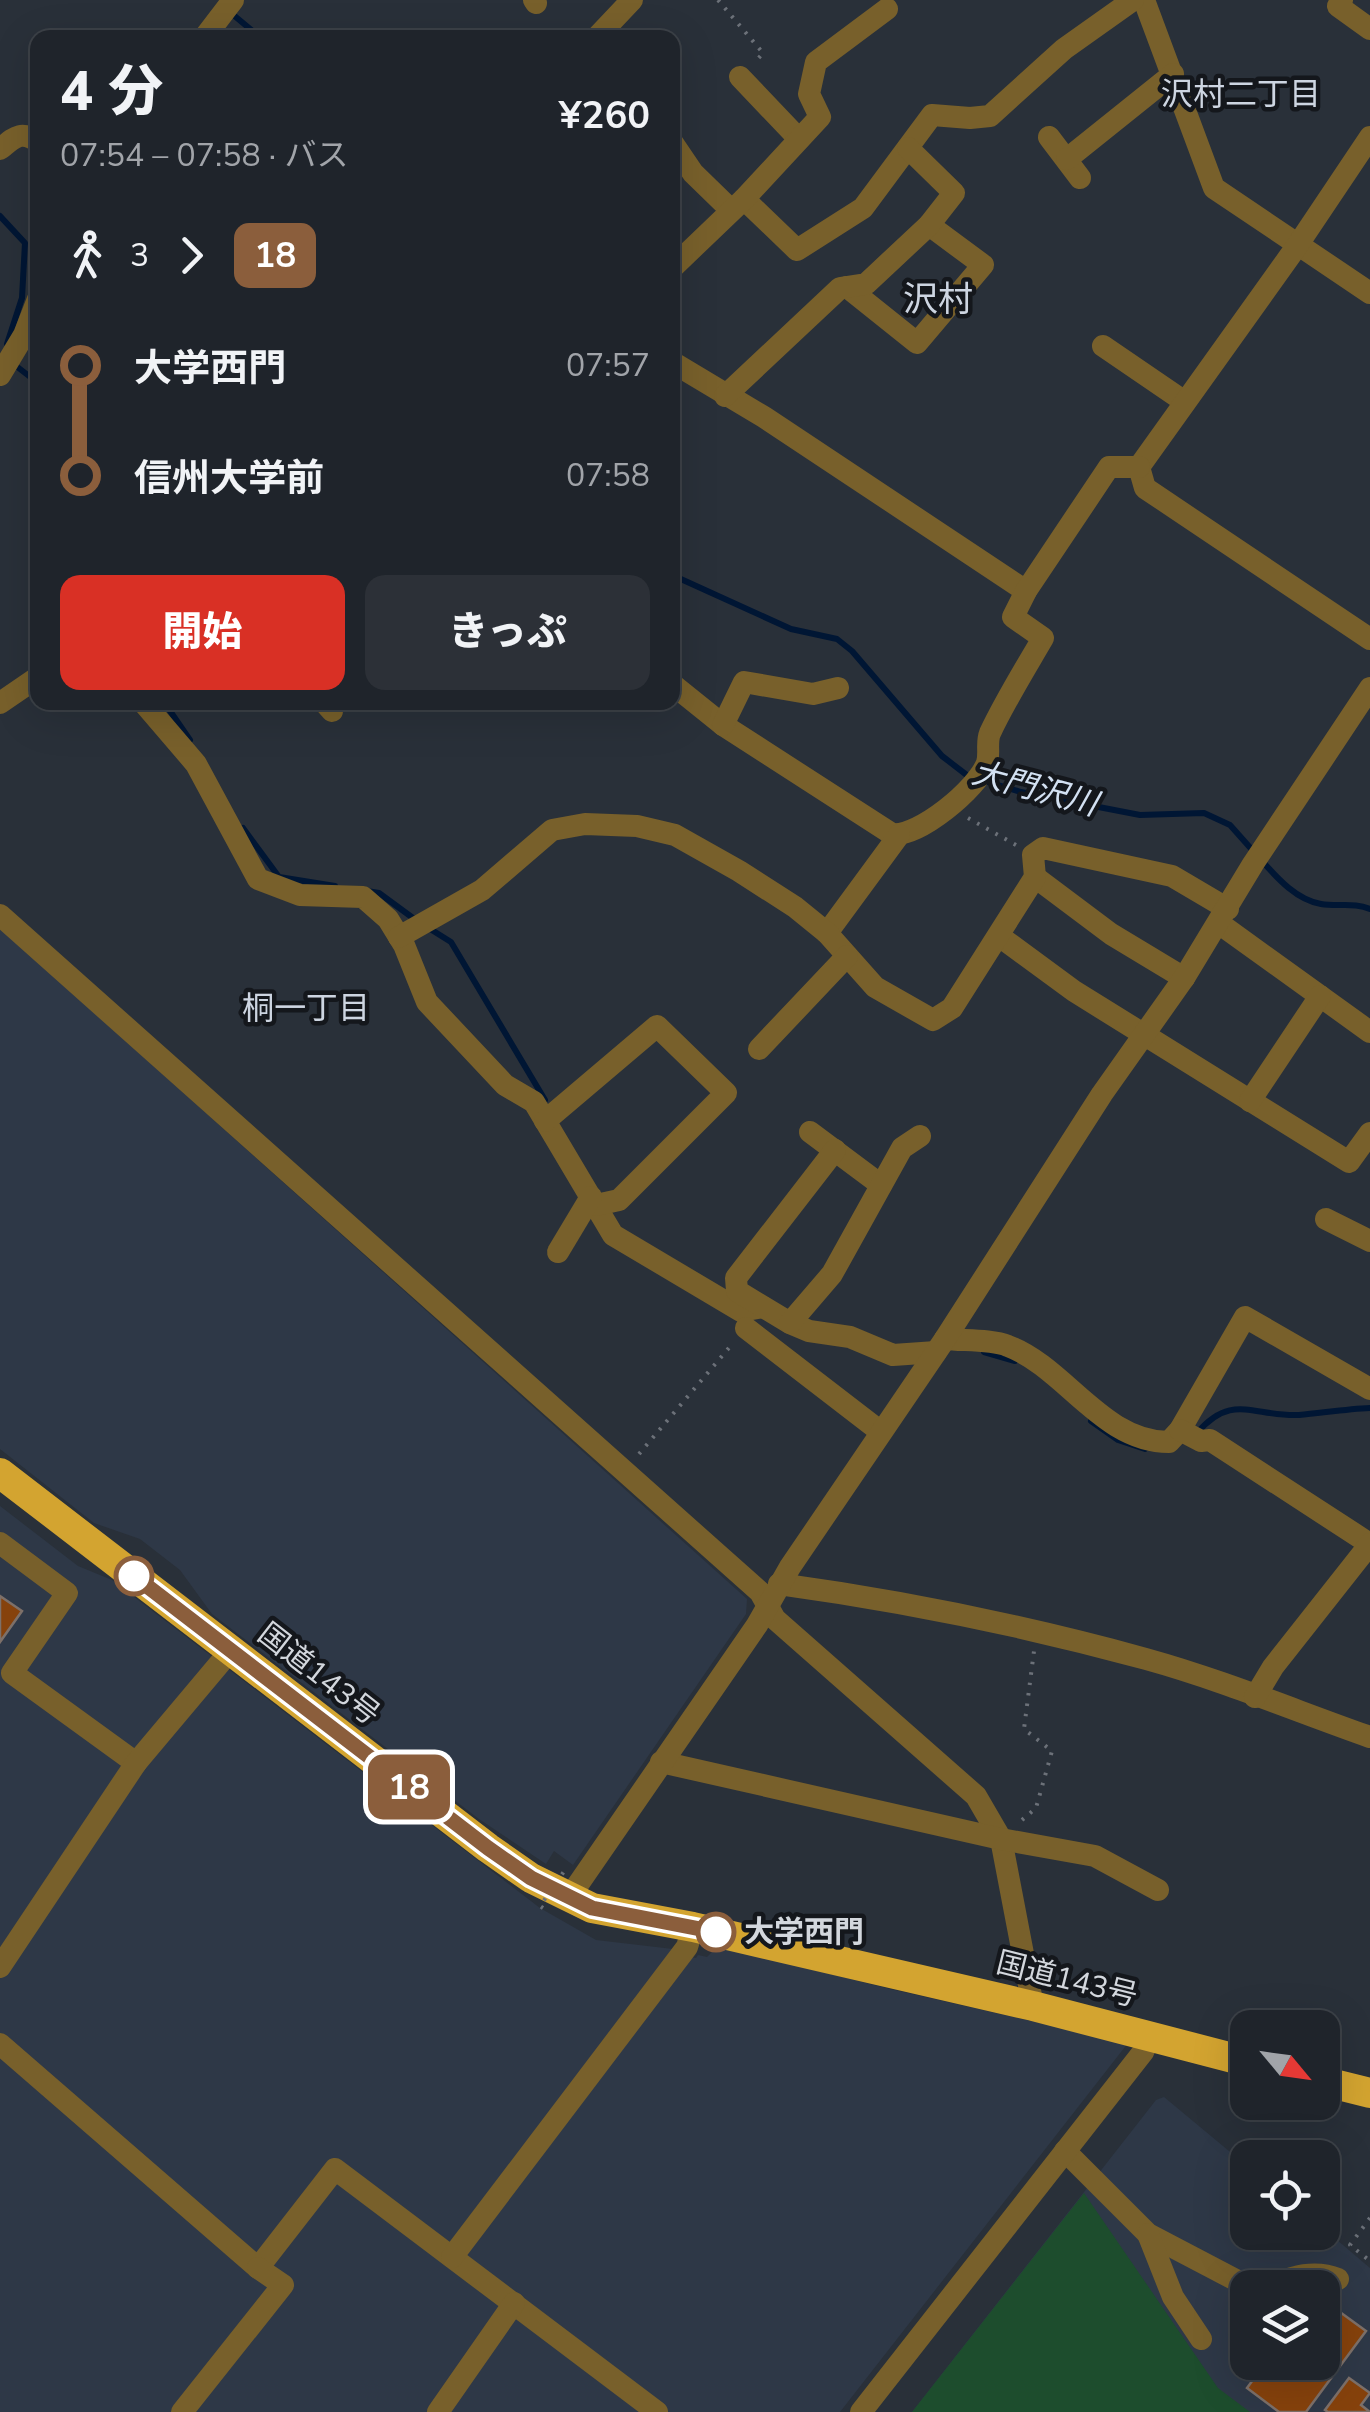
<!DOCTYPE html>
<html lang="ja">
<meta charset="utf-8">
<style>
:root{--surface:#1f242b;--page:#2c3037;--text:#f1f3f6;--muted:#a1a4a9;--line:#3c4147;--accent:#d93025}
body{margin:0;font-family:"Nunito Sans","Noto Sans JP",sans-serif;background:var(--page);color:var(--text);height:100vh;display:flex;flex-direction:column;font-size:38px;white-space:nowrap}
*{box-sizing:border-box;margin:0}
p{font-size:32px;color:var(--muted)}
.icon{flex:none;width:55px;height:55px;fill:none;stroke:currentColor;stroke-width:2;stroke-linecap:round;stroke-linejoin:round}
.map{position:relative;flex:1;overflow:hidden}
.sheet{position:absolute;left:30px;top:30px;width:650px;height:680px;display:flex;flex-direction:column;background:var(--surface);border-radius:20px;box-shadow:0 10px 40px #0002,0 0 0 2px var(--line)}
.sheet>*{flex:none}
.badge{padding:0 20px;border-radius:15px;font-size:35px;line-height:65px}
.needle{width:65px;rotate:119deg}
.tools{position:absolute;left:1230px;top:2010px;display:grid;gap:20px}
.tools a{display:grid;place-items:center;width:110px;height:110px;border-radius:20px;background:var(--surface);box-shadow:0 10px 40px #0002,0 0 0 2px var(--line);font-size:50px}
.map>.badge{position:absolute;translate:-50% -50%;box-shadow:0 0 0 5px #fff}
.legs{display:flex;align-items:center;gap:15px;height:110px;padding:0 30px;font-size:32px}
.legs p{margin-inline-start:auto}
.headline{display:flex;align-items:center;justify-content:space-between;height:170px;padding:0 30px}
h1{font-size:55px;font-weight:800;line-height:75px}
.button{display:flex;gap:20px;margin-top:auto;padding:20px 30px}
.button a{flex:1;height:115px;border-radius:20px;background:var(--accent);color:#fff;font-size:40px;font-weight:800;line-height:115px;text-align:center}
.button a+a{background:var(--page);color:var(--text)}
ul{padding:0 30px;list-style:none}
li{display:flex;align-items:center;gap:35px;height:110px;font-size:38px}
li i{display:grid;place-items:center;width:15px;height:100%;margin:0 12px;background:currentColor}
li i::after{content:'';width:25px;height:25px;margin:-12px;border:8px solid;border-radius:50%;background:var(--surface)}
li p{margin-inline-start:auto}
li:first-child i{background:linear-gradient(#0000 50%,currentColor 0)}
li:last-child i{background:linear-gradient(currentColor 50%,#0000 0)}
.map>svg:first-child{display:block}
</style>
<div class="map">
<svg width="1370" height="2412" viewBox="0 0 1370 2412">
<rect width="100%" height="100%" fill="#293039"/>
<g fill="#2e3847" fill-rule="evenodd">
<path d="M0,928l747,671 -1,15 -173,251 -19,-14 -8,13 -67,-45 -267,-205 -32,-44 -40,-31 -46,-16 -94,-74z"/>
<path d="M0,1506l78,60 34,14 428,328 56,32 77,9v4l23,5 2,-3 9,2 11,-11 172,43 238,54 -288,369h-840z"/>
<path d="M1164,2097l83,69 1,66h74l1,-4 47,40v144h-458l244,-312zM1248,2288h74v74h-74z"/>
</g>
<path fill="#1d4d2d" d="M1084,2193l134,195 32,24h-338z"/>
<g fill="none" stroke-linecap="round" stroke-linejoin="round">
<g stroke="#001634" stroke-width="6">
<path d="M231,13l30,25"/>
<path d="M0,216l25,27 -3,55 -15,46"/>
<path d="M11,362l27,21"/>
<path d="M38,490l-5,10 5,7"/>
<path d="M672,575l119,54 46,10 15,12 90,105 26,20 53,16 119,23 64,-2 26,12 24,27"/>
<path d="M168,708l22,32"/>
<path d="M243,828l36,49 56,9"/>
<path d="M1263,862c15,17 34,38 58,42 17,3 34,-2 49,5"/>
<path d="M367,891l12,2 34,25"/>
<path d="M427,927l24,15 94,158"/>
<path d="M984,1352l31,9"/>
<path d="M1091,1421l27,19 27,9"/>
<path d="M1197,1433c35,-41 56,-16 102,-18 23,-2 47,-6 71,-7"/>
</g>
</g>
<g fill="#86420c" stroke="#7d7069" stroke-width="2.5">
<path d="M0,1596l22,15 -22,31z"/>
<path d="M1322,2299l44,32 -60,81h-27l-32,-24 19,-26h56z"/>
<path d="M1349,2378l21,15 -9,12 9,7h-42l-3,-2z"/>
</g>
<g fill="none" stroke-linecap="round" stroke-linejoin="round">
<g stroke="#6c7179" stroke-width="4" stroke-dasharray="2.5 8" stroke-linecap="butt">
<path d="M718,0l45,53 -7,8"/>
<path d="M968,818l48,27"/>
<path d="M639,1454l94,-111"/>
<path d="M1022,1820l14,-12 16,-57 -28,-22 10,-78"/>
<path d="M1370,2218l-20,27 20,16"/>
</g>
<g stroke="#78602b" stroke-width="22">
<path d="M534,0l2,3"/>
<path d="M1144,0l70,188 156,105"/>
<path d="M1342,0l-4,6 32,23"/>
<path d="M204,38l29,-38"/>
<path d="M596,38l36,-38"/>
<path d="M740,77l59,62"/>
<path d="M1049,137l31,41"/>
<path d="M672,142l21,31 38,37"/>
<path d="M0,149c15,-12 21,-19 38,-7"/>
<path d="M1067,159l106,-85"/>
<path d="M744,199l53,51 66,-42 69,-93 38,3 20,-2 74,-67 69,-49"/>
<path d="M672,268l72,-69 76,-82 -11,-23 7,-32 71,-53"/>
<path d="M847,287l70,56 66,-78 -54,-40"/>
<path d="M1103,346l82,56"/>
<path d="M672,362l92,55 262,174"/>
<path d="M0,375l24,-40 14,-36"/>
<path d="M725,396l115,-108 26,-4 63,-59 25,-32 -46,-45"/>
<path d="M1139,467l158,-221 73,-109"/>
<path d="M1139,467l6,21 225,151"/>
<path d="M672,684l51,41 169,109c27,3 85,-45 95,-71 3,-10 -1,-20 3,-30 15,-32 35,-64 53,-95l-30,-21 13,-26 83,-124h30"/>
<path d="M143,702l53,62 62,115 42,16 63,2 25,22 16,26 23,57 78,83 29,17 79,133 128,76 22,-4"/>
<path d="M324,702l8,9"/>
<path d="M0,703l38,-26"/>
<path d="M723,725l21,-43 69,12 25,-6"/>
<path d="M1035,877l76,57 73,44"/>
<path d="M0,915l760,677 15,27 201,177 25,43 32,167"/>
<path d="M1220,924l150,108"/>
<path d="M827,933l72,-98"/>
<path d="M999,936l75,55 275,171 21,-29"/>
<path d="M399,937l83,-47 70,-60 33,-6 52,2 38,9 64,36 56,36 32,26 48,54 58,33 19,-12 83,-131 -2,-22 10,-7 129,28 56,33"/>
<path d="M759,1049l88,-93"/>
<path d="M1250,1101l70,-105"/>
<path d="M545,1121l112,-95 69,67 -107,107 -23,5"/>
<path d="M810,1132l71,53"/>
<path d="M835,1150l-99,128 1,13 53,32 19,8 41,6 43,18 43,-3"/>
<path d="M1326,1219l44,22"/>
<path d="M558,1252l33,-55"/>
<path d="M790,1323l42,-49 70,-126 18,-12"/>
<path d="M746,1328l135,104"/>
<path d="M945,1339c19,2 46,0 63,7 58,22 94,96 161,96l11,-12 65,-113 125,72"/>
<path d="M1180,1430l21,11 9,-1 160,104"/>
<path d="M0,1543l67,50 -55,80 124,90"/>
<path d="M779,1584c124,17 247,42 367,75 76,21 150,52 224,78"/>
<path d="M1255,1697l18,-30 97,-123"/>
<path d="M661,1762l340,77 94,17 63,34"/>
<path d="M568,1899l189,-274 33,-58 155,-228 157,-245 82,-116 69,-114 117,-176"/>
<path d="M0,1967l136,-204 95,-113"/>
<path d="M0,2044l258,224 77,-99 322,243"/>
<path d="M1065,2151l83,83 103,54"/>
<path d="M1148,2234l25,63 28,42"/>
<path d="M452,2257l235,-310 6,-20"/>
<path d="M1262,2288c26,-9 49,-20 76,-9"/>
<path d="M182,2412l101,-127 -25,-17"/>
<path d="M438,2412l76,-109"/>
<path d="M861,2412l282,-360 7,-16"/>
</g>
<g stroke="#d3a430" stroke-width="30">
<path d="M0,1473l488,375 43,30 61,30 101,19 340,79 215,56"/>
<path d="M1322,2081l48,12"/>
</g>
<path stroke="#6c7179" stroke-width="4" stroke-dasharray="2.5 8" stroke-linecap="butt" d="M543,1908l-3,-2 25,-36"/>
</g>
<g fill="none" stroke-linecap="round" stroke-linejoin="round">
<g stroke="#fff" stroke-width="22">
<path id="line-1" d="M134,1576l354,272 43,30 61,30 124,24"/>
</g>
<use href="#line-1" stroke="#8b5e3c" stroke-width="15"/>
</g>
<g fill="#fff" stroke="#8b5e3c" stroke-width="5">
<circle cx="134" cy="1576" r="18"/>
<circle cx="716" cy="1932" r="18"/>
</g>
<g text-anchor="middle" stroke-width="9" stroke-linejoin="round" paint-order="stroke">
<g font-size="30" fill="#d3d7dd" stroke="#14171c">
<text transform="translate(319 1674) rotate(38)" y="10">国道143号</text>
<text transform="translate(1067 1979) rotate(14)" y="10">国道143号</text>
</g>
<g font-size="30" font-weight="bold" fill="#d3d7dd" stroke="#14171c" text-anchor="start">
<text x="744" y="1942">大学西門</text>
</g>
<g font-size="32" fill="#cdd5e1" stroke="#14171c">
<text x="1241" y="105">沢村二丁目</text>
<text x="306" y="1019">桐一丁目</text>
</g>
<g font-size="32" font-style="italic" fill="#d3e1f2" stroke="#14171c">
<text transform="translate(1035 788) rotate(15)" y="11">大門沢川</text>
</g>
<g font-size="35" fill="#cdd5e1" stroke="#14171c">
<text x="938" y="311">沢村</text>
</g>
</g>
</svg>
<div class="tools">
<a><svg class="needle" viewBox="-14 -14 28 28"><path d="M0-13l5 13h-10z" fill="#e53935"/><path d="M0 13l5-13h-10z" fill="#a1a4a9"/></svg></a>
<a><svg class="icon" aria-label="locate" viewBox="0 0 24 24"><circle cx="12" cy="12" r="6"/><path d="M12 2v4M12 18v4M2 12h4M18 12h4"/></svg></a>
<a><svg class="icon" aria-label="layers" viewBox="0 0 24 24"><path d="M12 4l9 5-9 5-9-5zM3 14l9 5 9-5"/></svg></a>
</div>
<b class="badge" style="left:409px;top:1787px;background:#8b5e3c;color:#fff">18</b>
<section class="sheet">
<div class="headline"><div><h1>4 分</h1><p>07:54 – 07:58 · バス</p></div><b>¥260</b></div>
<div class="legs"><svg class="icon" aria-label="walk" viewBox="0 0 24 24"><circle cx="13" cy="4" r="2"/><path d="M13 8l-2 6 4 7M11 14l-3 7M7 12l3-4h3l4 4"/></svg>3<svg class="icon" aria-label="forward" viewBox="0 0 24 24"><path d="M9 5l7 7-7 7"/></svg><b class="badge" style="background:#8b5e3c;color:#fff">18</b></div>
<ul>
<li><i style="color:#8b5e3c"></i><b>大学西門</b><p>07:57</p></li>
<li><i style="color:#8b5e3c"></i><b>信州大学前</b><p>07:58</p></li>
</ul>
<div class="button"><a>開始</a><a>きっぷ</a></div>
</section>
</div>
